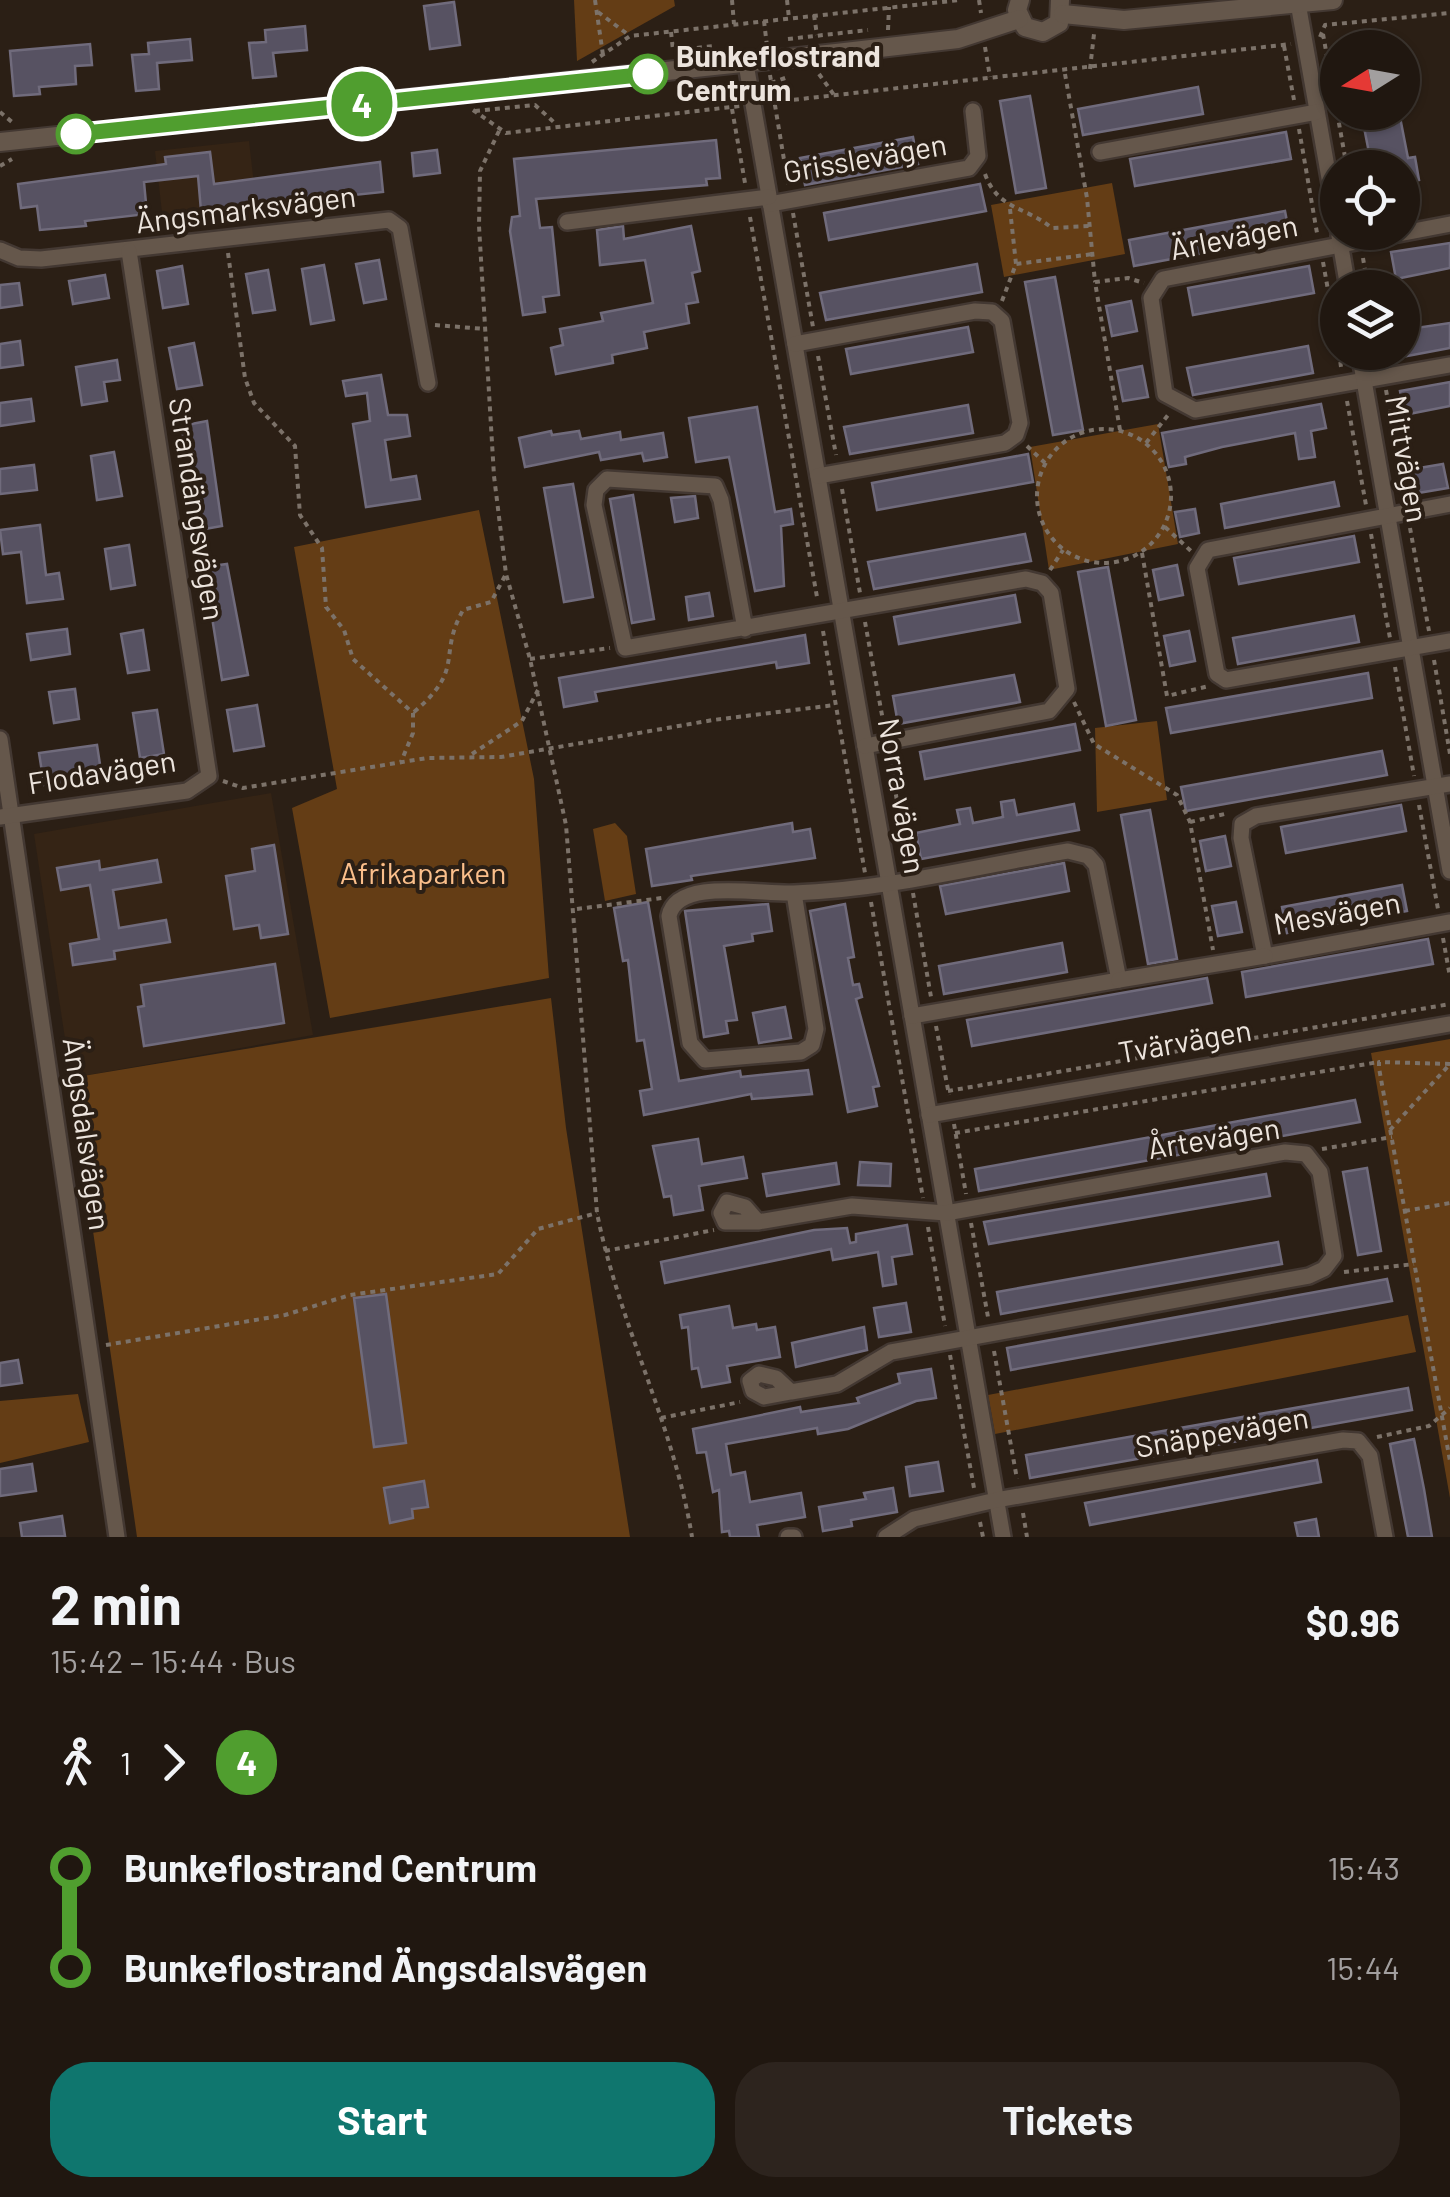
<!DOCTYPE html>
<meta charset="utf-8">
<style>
:root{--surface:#201710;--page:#2d241e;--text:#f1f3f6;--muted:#a29f9f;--line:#3d3630;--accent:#0f766e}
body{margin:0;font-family:Barlow,sans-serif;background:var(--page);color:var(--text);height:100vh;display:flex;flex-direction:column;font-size:38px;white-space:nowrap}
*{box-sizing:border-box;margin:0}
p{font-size:32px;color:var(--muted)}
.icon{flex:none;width:55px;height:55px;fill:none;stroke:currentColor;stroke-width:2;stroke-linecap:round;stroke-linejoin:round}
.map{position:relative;height:1537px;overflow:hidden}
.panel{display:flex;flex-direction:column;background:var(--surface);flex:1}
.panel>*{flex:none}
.badge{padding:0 20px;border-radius:32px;font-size:35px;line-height:65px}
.needle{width:65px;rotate:259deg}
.buttons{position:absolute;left:1320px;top:30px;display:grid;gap:20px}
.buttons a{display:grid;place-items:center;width:100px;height:100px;border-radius:50%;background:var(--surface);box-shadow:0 2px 8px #0004,0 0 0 2px var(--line);font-size:50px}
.map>.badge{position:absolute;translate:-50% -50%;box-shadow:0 0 0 5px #fff}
.legs{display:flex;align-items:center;gap:15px;height:110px;padding:0 50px;font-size:32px}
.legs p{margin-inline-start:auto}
.overview{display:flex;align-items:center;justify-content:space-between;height:170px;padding:0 50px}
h1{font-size:55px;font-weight:700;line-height:75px}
.cta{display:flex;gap:20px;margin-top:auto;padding:20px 50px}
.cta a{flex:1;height:115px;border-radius:40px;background:var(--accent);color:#fff;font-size:40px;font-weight:700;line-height:115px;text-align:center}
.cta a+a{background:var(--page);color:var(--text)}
ul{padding:0 50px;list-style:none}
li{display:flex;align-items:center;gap:35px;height:100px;font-size:38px}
li i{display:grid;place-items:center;width:15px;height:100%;margin:0 12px;background:currentColor}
li i::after{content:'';width:25px;height:25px;margin:-12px;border:8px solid;border-radius:50%;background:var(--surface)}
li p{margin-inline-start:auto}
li:first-child i{background:linear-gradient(#0000 50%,currentColor 0)}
li:last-child i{background:linear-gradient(currentColor 50%,#0000 0)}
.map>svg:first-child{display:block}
</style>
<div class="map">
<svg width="1450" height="1537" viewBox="0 0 1450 1537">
<rect width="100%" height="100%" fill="#2b1f15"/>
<g fill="#352415">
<path d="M249,141l9,78 -94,11 -9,-79z"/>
<path d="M271,793l42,242 -242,43 -37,-244z"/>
</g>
<g fill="#643d15">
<path d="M574,0h100l1,6 -98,55z"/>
<path d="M1112,183l13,71 -121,23 -13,-72z"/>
<path d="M1158,424l20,120 -129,26 -19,-123z"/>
<path d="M479,510l55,269 15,199 -219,40 -38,-210 45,-19 -43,-242z"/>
<path d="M1157,721l10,79 -70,12 -2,-84z"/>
<path d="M615,823l12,13 9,58 -31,7 -12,-72z"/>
<path d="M551,998l15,130 64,409h-493l-66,-459z"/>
<path d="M1450,1039v459l-79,-445z"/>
<path d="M1408,1315l8,37 -421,82 -7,-39z"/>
<path d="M78,1394l11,48 -89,21v-62z"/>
</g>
<g fill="#575262" stroke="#706b7c" stroke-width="2.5">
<path d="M454,2l6,43 -30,4 -6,-43z"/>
<path d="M305,26l2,24 -34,3 3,23 -23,2 -4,-35 17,-1 -1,-12z"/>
<path d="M190,39l2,21 -35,3 2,26 -23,2 -4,-36 17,-1 -1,-11z"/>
<path d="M90,44l2,21 -17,1 1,18 -37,3 1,7 -26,2 -4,-45z"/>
<path d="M1198,87l5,27 -120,21 -5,-26z"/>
<path d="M1030,96l16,92 -30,5 -16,-92z"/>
<path d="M1361,112h38l9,46 7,-1 4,23 -17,3v-15h-30z"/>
<path d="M1286,132l5,27 -156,27 -5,-27z"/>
<path d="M913,137l5,27 -113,21 -5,-27z"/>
<path d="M716,140l4,38 -14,1 1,6 -171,14 4,29 12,-1 7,68 -16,2 2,15 -22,3 -13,-84 2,-14 8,-1 -6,-57z"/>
<path d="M437,150l3,23 -26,3 -2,-23z"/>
<path d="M210,152l4,32 166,-22 3,30 -182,19 -3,-35 -54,6 3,32 -62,7 1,5 -46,4 -3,-24 -16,2 -3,-24 148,-20 -1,-7z"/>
<path d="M980,184l6,27 -157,29 -5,-27z"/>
<path d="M1285,211l5,26 -156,29 -5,-26z"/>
<path d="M623,226l1,13 67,-13 9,45 -8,2 6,29 -12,2 3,19 -45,9 3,16 -35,7 1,8 -57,11 -5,-26 12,-3 -3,-16 43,-8 -2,-8 52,-10 -8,-43 -45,5 -3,-35z"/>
<path d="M1450,243v25l-54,11 -5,-27z"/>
<path d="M379,260l7,39 -22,4 -8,-39z"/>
<path d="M977,264l5,28 -156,28 -6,-27z"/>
<path d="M324,265l10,55 -23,4 -9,-55z"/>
<path d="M182,266l6,38 -25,4 -6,-37z"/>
<path d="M1309,266l5,27 -121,22 -5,-27z"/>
<path d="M268,270l7,40 -22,3 -7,-39z"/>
<path d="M105,275l4,23 -36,6 -4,-23z"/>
<path d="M1055,277l28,153 -30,5 -28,-153z"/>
<path d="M19,283l3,22 -22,3v-23z"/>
<path d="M1131,301l6,30 -25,5 -6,-30z"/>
<path d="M1450,323v25l-48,9v-27z"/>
<path d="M968,327l5,25 -122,22 -5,-25z"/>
<path d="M20,341l3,24 -23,3v-24z"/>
<path d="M194,343l8,42 -25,4 -8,-41z"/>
<path d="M1308,346l5,27 -120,22 -6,-27z"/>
<path d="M117,360l3,20 -16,2 3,19 -25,4 -6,-38z"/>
<path d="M1142,366l6,31 -25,4 -6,-30z"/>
<path d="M381,375l7,40h19l3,21 -25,4 6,40 25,-4 4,23 -54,8 -13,-83 17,-3 -3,-28 -21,3 -3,-15z"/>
<path d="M1450,382v24l-46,9 -4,-24z"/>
<path d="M31,399l3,22 -34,5v-23z"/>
<path d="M1321,404l5,24 -15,3 4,26 -16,2 -4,-26 -73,14 -37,10 1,7 -17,3 -7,-34z"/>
<path d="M968,405l5,28 -123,21 -6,-27z"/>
<path d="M757,407l18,105 16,-3 2,15 -12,2 3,60 -29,5 -26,-134 -33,5 -7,-44z"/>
<path d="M207,421l15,105 -23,4 -18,-104z"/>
<path d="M551,431l1,4 27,-4 2,8 39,-7 1,8 42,-7 4,24 -23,4 -2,-8 -41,7 -2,-8 -74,15 -6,-29z"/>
<path d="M114,452l8,44 -25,4 -6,-44z"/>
<path d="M1028,454l5,28 -156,28 -5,-27z"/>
<path d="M1443,464l5,24 -30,5 -5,-24z"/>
<path d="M34,465l3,25 -37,4v-25z"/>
<path d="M1334,482l5,24 -114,22 -4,-24z"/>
<path d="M573,484l20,113 -29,5 -20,-114z"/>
<path d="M633,495l21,124 -22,4 -22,-124z"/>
<path d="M695,496l3,22 -23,4 -4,-24z"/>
<path d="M1195,509l4,24 -19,4 -5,-25z"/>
<path d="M40,525l6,50 13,-2 4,26 -36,4 -6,-51 -18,2 -3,-24z"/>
<path d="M1025,534l6,27 -157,28 -6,-27z"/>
<path d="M1354,536l5,26 -120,22 -5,-26z"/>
<path d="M129,545l6,40 -24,4 -6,-40z"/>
<path d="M227,564l21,111 -26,5 -18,-113z"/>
<path d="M1177,565l6,30 -24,5 -6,-30z"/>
<path d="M1108,567l28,153 -30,6 -28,-154z"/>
<path d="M709,593l4,23 -24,4 -3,-23z"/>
<path d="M1015,595l5,27 -121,22 -5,-27z"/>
<path d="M1354,616l5,26 -121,22 -5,-26z"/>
<path d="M67,629l3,25 -39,6 -4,-26z"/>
<path d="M143,630l6,40 -21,3 -7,-39z"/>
<path d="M1189,631l6,30 -25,5 -6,-30z"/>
<path d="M805,635l4,28 -32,5 -1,-6 -181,30 2,9 -33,6 -5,-29z"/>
<path d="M1368,673l4,25 -201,35 -5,-25z"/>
<path d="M1014,675l6,27 -122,22 -5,-28z"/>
<path d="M75,689l4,30 -25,4 -5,-31z"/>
<path d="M257,705l7,41 -30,5 -7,-41z"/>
<path d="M157,710l7,44 -24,4 -7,-45z"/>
<path d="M1075,724l5,26 -155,29 -5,-27z"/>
<path d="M97,745l4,26 -40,6 1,6 -18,2 -5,-32z"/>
<path d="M1382,751l5,24 -201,36 -5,-24z"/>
<path d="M1014,800l3,15 57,-11 5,26 -158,29 -5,-26 44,-9 -3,-14 13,-2 3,15 30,-6 -2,-15z"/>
<path d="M1401,805l5,26 -120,22 -5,-26z"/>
<path d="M1150,810l27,149 -29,5 -27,-149z"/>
<path d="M792,823l1,9 17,-3 5,29 -124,18 1,4 -40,6 -6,-37z"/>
<path d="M1225,836l6,30 -25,5 -6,-30z"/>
<path d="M274,845l14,89 -27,4 -2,-13 -25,4 -8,-53 29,-5 -3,-22z"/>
<path d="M157,860l4,22 -48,8 6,38 47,-8 4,22 -56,9 1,8 -42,6 -3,-21 29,-5 -9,-54 -29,5 -4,-22 42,-7 1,9z"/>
<path d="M1064,863l5,28 -123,23 -6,-28z"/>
<path d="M1402,885l5,26 -120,22 -5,-26z"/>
<path d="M648,902l31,179 61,-10 1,6 67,-7 4,24 -60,5 -1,-5 -107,21 -4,-24 12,-2 -8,-49 -7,1 -9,-81 -5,1 -9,-53z"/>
<path d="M1236,902l6,30 -24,4 -6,-30z"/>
<path d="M768,904l4,27 -20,3 1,7 -29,5 13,74 -11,1 2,12 -24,4 -19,-126z"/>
<path d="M845,904l9,53 -6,1 5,27 6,-1 3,13 -6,2 23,87 -6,1 4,19 -29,6 -38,-201z"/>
<path d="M1428,939l5,25 -187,33 -4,-25z"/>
<path d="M1062,943l5,29 -123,22 -5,-28z"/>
<path d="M275,964l9,59 -140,23 -6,-39 6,-1 -3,-21z"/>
<path d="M1207,978l5,25 -240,43 -5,-26z"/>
<path d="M785,1007l6,31 -32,5 -6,-30z"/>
<path d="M1355,1100l5,22 -381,69 -4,-22z"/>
<path d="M698,1139l4,25 41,-7 4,21 -48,8 4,24 -29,5 -3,-19 -7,1 -11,-51z"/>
<path d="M860,1162l31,2 -1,22 -32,-1z"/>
<path d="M836,1163l3,21 -72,12 -4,-22z"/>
<path d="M1367,1168l14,83 -23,4 -15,-83z"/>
<path d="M1266,1174l4,22 -281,48 -5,-22z"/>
<path d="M907,1225l5,29 -20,3 4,27 -13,2 -5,-34 -45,8 -2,-11 -166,34 -4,-21 153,-32 33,-2 3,15 6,-1v-8z"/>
<path d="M1278,1242l4,22 -281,50 -4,-22z"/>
<path d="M1387,1279l5,22 -381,69 -4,-22z"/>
<path d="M386,1294l20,149 -32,4 -20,-149z"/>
<path d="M906,1303l5,29 -32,5 -5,-29z"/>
<path d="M729,1306l4,22 23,-4 1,6 18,-3 5,30 -53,9 3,16 -28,5 -4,-19 -6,1 -4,-42 -6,1 -2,-13z"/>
<path d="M864,1327l3,23 -71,17 -4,-24z"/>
<path d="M18,1360l4,23 -22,3v-23z"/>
<path d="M931,1369l5,29 -20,3 -68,28 -30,5 -1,-6 -91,16 5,31 14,-3 5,30 51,-9 4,24 -48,8 2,12h-29l-1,-6 -7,1 -3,-42 -6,2 -7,-40 -9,1 -4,-24 107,-22 1,5 58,-9 -2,-5 43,-15 -2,-9z"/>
<path d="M1408,1388l4,22 -382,68 -4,-23z"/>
<path d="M1414,1439l10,50 8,48h-24l-18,-93z"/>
<path d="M1317,1460l4,22 -231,43 -5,-22z"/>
<path d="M938,1462l5,29 -33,5 -4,-29z"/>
<path d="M32,1464l4,27 -36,5v-27z"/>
<path d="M424,1481l4,26 -16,2 1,9 -23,5 -6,-35z"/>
<path d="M893,1488l4,24 -46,8 1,6 -29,5 -4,-24 47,-8 -2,-6z"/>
<path d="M62,1516l3,20 -43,1 -2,-14z"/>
<path d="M1316,1519l3,18h-21l-3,-14z"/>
</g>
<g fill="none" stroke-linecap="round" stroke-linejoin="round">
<g stroke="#433832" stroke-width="20">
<g id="minor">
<path d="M1298,3l40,226"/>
<path d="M746,64l257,1473"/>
<path d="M1100,152l217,-40"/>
<path d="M770,204l199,-36 9,-12 -5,-45"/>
<path d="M567,222l202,-25"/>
<path d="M1450,224l-287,55 -12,19 14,96 30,16 255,-45"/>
<path d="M1339,236l9,52"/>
<path d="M0,250l19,8 22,1 348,-39 11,8 28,155"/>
<path d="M795,344l180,-33 17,1 10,9 18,102 -4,12 -11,8 -187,33"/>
<path d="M1359,352l91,519"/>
<path d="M1450,504l-242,46 -11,18 20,106 9,6 224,-39"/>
<path d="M745,629l-24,-129 -6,-14 -108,-7 -11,11 -2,15 31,143 401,-69 16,4 9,10 16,96 -18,22 -184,35"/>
<path d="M0,739l117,798"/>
<path d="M1450,784l-194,32 -14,8 -1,14 24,118 185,-34"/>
<path d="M0,817l187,-26 22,-15 -80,-525"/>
<path d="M794,893l22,136 -4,16 -11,7 -96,8 -15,-17 -21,-127c8,-39 93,-21 125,-23 91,-3 184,-27 274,-42l20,5 8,9 23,115 -207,36"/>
<path d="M1119,980l146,-24"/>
<path d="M929,1115l521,-91"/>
<path d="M758,1222h-33l-4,-9 6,-11 18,5 13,15 94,-16 94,7 339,-61 21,2 14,18 14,84 -10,13 -15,7 -418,76 -54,32 -46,8 -15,-14 -17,-4 -9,7 3,10 11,6 27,-5"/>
<path d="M788,1537h6"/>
<path d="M886,1537l28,-18 82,-19 347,-60 15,1 12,15 15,81"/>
</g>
</g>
<g stroke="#433832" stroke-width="22">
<g id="tertiary">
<path d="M1020,0l-3,10 8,17 18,5 16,-9 1,-23"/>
<path d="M1063,14l61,6 209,-20"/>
<path d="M0,142l836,-89 122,-14 61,-20"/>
</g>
</g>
<g stroke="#7c7269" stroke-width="4" stroke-dasharray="5 5" stroke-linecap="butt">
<path d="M595,0l8,55"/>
<path d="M732,0l2,24"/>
<path d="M787,0l2,18"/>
<path d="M979,0l2,13"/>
<path d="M598,12l32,24"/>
<path d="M814,15l3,20"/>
<path d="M764,21l3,25"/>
<path d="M888,30l1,-23"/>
<path d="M671,32l2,18"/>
<path d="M1323,34l24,134"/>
<path d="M1320,37l5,-12 125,-12"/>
<path d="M788,39l80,-9"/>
<path d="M1284,46l10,54"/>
<path d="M985,47l5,30"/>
<path d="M687,49l27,-3"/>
<path d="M592,62l38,-26 330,-36"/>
<path d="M1090,69l4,-35"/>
<path d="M819,74l15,21"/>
<path d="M1065,74l22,124 8,84"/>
<path d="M770,75l18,109"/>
<path d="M771,83l17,-6"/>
<path d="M774,102l517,-58"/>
<path d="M732,109l13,74"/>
<path d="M473,110l33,23 234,-27"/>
<path d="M475,111l60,-6 22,20"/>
<path d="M0,112l12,10"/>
<path d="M1299,129l18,104"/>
<path d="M499,131l-19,40 -1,55 15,250 12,98 24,85 36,166 31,388c22,111 77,212 95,324"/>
<path d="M0,166l12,-7"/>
<path d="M985,174c13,36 40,32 67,54l38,-2"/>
<path d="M1010,209l6,55"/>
<path d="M793,213l20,114"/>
<path d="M750,217l67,380"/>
<path d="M228,253l17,125 9,25 41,43 5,69 22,33 4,59 18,23 9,29 60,54v20l-12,29"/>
<path d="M1363,258l5,30"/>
<path d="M1323,262l15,84"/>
<path d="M1002,301l14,-37 77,-10"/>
<path d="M435,325l50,4"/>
<path d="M1339,352l2,15"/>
<path d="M818,356l18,99"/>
<path d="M1386,390l19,108"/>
<path d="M1347,401l19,104"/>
<circle cx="1104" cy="496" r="67"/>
<path d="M1120,430l-25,-148 33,-4 16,5"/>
<path d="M1146,443l22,-28"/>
<path d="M1027,446l18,17"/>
<path d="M842,489l18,104"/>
<path d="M1165,527l26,24"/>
<path d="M1410,528l19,103"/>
<path d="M1371,534l19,104"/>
<path d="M1142,553l25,143 42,-10"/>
<path d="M1050,570l13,-20"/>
<path d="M865,622l19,104"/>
<path d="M823,631l42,242"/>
<path d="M530,659l80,-11"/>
<path d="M1434,660l16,94"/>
<path d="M1395,667l19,109"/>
<path d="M1074,702l20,42 83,51 13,27 23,128"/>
<path d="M414,712c52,-44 23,-55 49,-102l28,-8 15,-28"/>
<path d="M472,754l50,-33 16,-31"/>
<path d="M889,755l19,109"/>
<path d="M223,781l20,7 184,-30 74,-1 212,-37 122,-15"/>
<path d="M1419,805l19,104"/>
<path d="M1190,822l39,-9"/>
<path d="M913,893l18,104"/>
<path d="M871,902l52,296"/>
<path d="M577,909l85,-11"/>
<path d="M1443,938l7,39"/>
<path d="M936,1026l13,69"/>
<path d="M1450,1064l-71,-2v6l71,393"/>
<path d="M948,1091l502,-87"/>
<path d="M954,1124l12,70"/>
<path d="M1390,1130l60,-66"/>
<path d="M955,1133l424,-71"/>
<path d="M1322,1149l70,-12"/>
<path d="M1405,1211l45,-8"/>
<path d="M971,1223l17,94"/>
<path d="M928,1227l17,99"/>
<path d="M605,1251l109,-21"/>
<path d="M1344,1272l70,-8"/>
<path d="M106,1345l179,-30 65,-20 148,-21 40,-45 59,-16"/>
<path d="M994,1351l23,128"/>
<path d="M950,1355l24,133"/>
<path d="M661,1418l79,-16"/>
<path d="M1377,1437l52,-11 21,-18"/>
<path d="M1023,1513l4,24"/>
<path d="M980,1522l3,15"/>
</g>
<use href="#minor" stroke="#65574b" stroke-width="15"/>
<use href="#tertiary" stroke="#65574b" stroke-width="18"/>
</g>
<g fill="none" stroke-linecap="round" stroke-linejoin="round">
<g stroke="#fff" stroke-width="22">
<path id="line-1" d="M76,134l572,-60"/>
</g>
<use href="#line-1" stroke="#509e2f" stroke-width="15"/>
</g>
<g fill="#fff" stroke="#509e2f" stroke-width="5">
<circle cx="648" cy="74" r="18"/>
<circle cx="76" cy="134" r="18"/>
</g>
<g text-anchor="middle" stroke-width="8" stroke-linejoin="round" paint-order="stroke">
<g font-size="30" font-weight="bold" fill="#ece4dd" stroke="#2b1f15" text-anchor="start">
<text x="676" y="67">Bunkeflostrand<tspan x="676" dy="34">Centrum</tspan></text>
</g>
<g font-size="30" fill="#ece4dd" stroke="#2b1f15">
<text transform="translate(865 159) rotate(-10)" y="10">Grisslevägen</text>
<text transform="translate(246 210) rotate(-7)" y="10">Ängsmarksvägen</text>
<text transform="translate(1234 238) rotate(-11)" y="10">Ärlevägen</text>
<text transform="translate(1406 459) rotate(80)" y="10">Mittvägen</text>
<text transform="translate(196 509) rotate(81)" y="10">Strandängsvägen</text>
<text transform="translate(102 773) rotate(-9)" y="10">Flodavägen</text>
<text transform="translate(901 796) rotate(80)" y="10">Norra vägen</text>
<text transform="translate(1337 914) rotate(-10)" y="10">Mesvägen</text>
<text transform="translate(1185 1042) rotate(-10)" y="10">Tvärvägen</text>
<text transform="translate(86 1134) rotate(82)" y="10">Ängsdalsvägen</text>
<text transform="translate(1214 1139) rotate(-9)" y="10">Årtevägen</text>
<text transform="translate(1222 1433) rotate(-10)" y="10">Snäppevägen</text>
</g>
<g font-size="30" fill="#fbbf8b" stroke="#2b1f15">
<text x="423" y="884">Afrikaparken</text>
</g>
</g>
</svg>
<div class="buttons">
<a><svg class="needle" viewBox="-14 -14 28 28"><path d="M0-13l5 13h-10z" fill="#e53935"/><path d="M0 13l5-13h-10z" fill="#a29f9f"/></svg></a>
<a><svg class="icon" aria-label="locate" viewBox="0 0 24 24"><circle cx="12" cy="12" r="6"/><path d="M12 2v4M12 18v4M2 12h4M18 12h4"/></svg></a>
<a><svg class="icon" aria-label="layers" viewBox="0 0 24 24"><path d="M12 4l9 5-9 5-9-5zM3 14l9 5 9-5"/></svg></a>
</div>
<b class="badge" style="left:362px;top:104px;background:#509e2f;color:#fff">4</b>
</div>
<section class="panel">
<div class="overview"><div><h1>2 min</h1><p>15:42 – 15:44 · Bus</p></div><b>$0.96</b></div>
<div class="legs"><svg class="icon" aria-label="walk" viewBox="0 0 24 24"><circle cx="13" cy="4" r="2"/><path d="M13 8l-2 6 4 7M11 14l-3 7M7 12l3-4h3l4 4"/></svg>1<svg class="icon" aria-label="forward" viewBox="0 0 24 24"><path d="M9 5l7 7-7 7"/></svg><b class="badge" style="background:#509e2f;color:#fff">4</b></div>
<ul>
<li><i style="color:#509e2f"></i><b>Bunkeflostrand Centrum</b><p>15:43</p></li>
<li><i style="color:#509e2f"></i><b>Bunkeflostrand Ängsdalsvägen</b><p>15:44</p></li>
</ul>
<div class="cta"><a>Start</a><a>Tickets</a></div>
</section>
